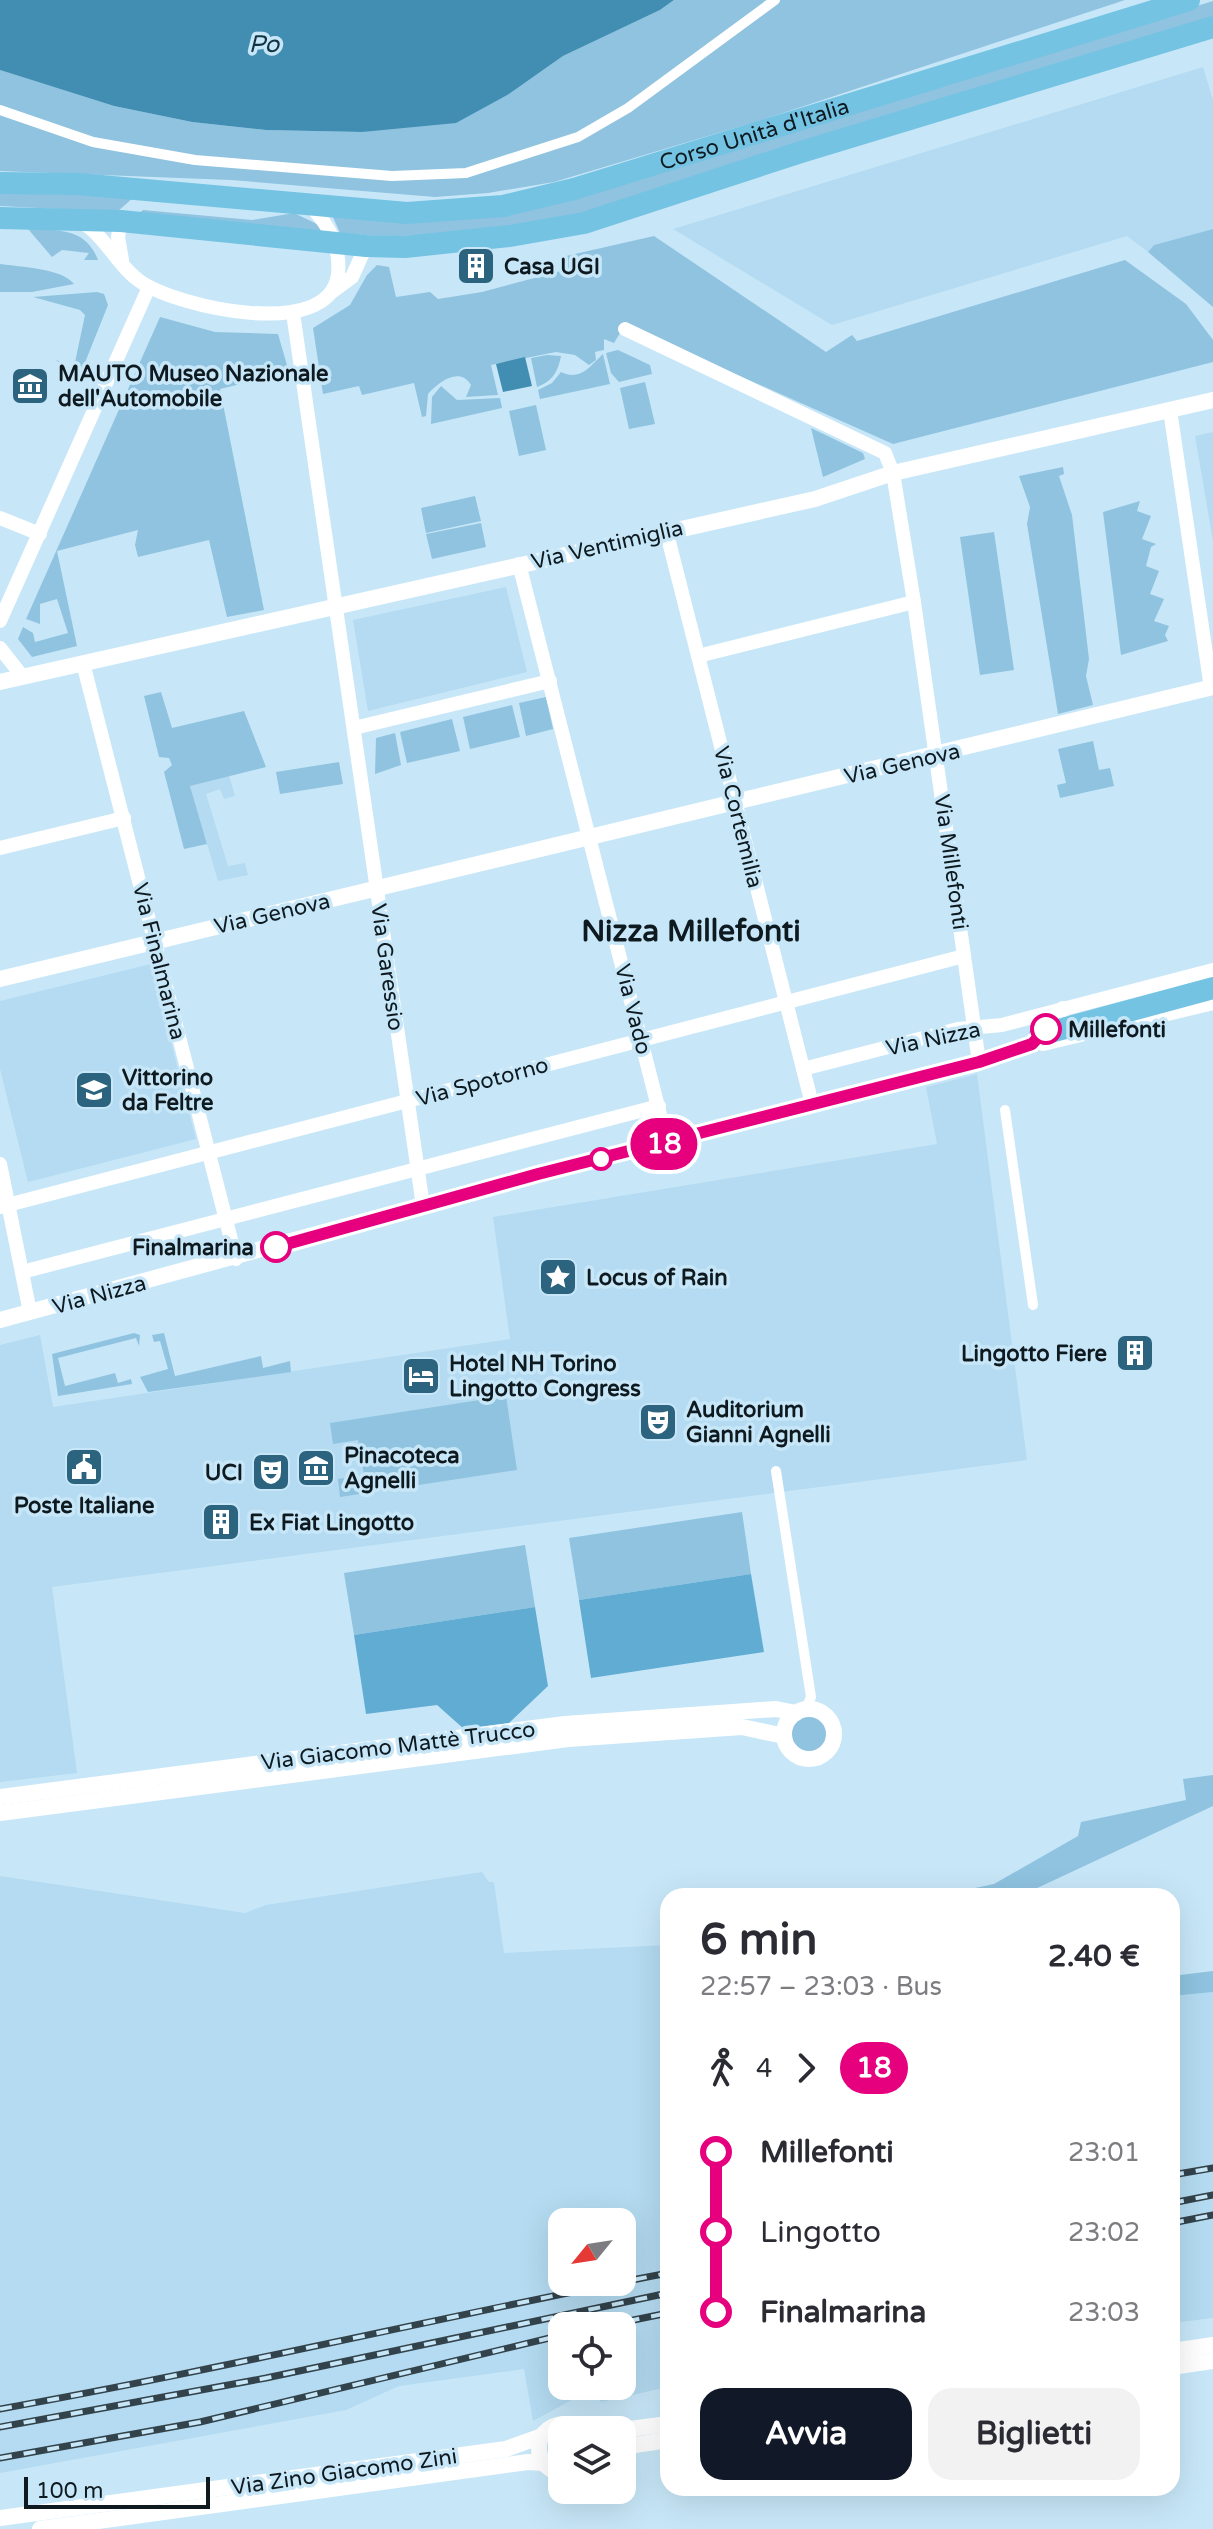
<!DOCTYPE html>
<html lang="it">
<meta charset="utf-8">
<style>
:root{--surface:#fff;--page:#f2f2f3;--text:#2b2b33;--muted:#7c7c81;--accent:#111827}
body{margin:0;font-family:"Varela Round",sans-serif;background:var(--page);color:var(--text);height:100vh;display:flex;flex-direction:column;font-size:30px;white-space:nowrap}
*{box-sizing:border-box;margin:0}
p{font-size:26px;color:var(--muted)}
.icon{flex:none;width:44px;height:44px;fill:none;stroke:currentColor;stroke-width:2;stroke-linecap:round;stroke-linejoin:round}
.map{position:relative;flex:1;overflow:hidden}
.drawer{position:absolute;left:660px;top:1888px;width:520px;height:608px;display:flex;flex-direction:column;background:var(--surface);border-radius:24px;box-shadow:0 8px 32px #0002}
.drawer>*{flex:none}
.badge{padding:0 16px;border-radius:26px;font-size:28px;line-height:52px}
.needle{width:52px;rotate:240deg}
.buttons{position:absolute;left:548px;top:2208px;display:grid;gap:16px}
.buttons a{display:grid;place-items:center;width:88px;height:88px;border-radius:16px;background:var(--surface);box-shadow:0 8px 32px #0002;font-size:40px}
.scale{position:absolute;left:24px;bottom:20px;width:186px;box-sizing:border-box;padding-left:8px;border:4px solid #0e1a20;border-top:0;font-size:22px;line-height:28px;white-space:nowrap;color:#0e1a20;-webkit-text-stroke:6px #c7e7f8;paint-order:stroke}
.map>.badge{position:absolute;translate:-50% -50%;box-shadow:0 0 0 4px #fff}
.legs{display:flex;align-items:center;gap:12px;height:88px;padding:0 40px;font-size:26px}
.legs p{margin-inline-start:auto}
.headline{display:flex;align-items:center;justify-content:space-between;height:136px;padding:0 40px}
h1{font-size:44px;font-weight:700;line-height:60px}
.primary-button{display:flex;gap:16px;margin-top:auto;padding:16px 40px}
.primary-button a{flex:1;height:92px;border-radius:24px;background:var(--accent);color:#fff;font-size:32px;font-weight:700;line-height:92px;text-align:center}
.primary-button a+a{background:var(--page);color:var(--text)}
ul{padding:0 40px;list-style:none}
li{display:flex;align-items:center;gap:28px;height:80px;font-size:30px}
li i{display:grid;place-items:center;width:12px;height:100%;margin:0 10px;background:currentColor}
li i::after{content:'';width:20px;height:20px;margin:-10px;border:6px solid;border-radius:50%;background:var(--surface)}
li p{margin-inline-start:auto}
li:first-child i{background:linear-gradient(#0000 50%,currentColor 0)}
li:last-child i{background:linear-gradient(currentColor 50%,#0000 0)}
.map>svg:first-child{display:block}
</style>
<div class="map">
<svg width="1213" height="2529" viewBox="0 0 1213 2529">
<rect width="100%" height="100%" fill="#c7e7f8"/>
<g fill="#b4dbf1" fill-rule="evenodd">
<path d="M1203,67l10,33v129l-59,16 -6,7 -21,-16 -295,89 -159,-96z"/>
<path d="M1213,432v109l-18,-105z"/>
<path d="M506,587l21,85 -159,39 -15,-91z"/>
<path d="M229,775l6,21 -11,3 -4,-10 -14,5 22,72 17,-3 3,12 -30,6 -28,-95z"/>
<path d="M151,964l45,175 -168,43 -28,-113v-68z"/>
<path d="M977,1074l50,386 -975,127 25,186 -77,9v-437l40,-10 13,72 457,-68 -17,-122 444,-73 -11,-57z"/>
<path d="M482,1872l7,10h5l10,71 164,-8v442l-67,15 -9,-13 -59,32 -9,-52 -125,17 -53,24 -346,63v-597l245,37 21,-8zM562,2222h60v60h-60zM562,2326h60v60h-60z"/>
<path d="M1213,1992v326l-41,5v-327z"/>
</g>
<g fill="#8fc3e0">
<path d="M674,0h451l-360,119 -211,63 -66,11 -53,4 -204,-17 -231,-9v-101l114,36 78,16 74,8 96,2 147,-38 54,-38 97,-46z"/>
<path d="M1213,1v19l-648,199c-74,12 -149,22 -225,14l-8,-18 233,-15z"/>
<path d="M0,191l134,6 -17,15 -117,-6z"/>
<path d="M143,210l109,10 42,-7 23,11 6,8 -185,-18z"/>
<path d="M28,229c31,1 58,-1 70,31h-14l5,-7 -27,-3 -10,7z"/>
<path d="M1213,229v78l-65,-55 6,-7z"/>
<path d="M654,236l172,116 26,-17 5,6 268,-81 61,44 27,36v22l-320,82 -268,-119 -11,18 -10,-4v11l-9,2 1,8 -7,5 -14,-10 -19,-3 -65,13 7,30 -32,2 5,-12c-11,-19 -33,-3 -43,9l-2,22 -4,1 -8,-34 -52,12 -3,-9 -36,8 -10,-66 37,-23 17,-30 10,-10 12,2 7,30 34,-5 8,7 44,-7 86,-23 -2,-13z"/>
<path d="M0,264c20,3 62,4 74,20l-42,8h-32z"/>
<path d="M97,292l7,2 4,11 -28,70 -6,1 -19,-17 15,9 4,-1 11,-52 -5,-5 -47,-13z"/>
<path d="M160,317l55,15 63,2 11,38 -69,17 44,221 -37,7 -18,-77 -71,17 -3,-12 3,-15 -81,21 20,95 -45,11 -14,-18 5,-12 10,6 2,9 33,-9 -11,-34 -17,5v20l-14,-5z"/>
<path d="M618,350l32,15 2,9 -33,8 -8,-9 -5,-20z"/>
<path d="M603,354l7,30 -70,15 -2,-9 14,-7 9,-11c20,10 31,-8 42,-18z"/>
<path d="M547,355l14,1c-3,15 -8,25 -24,31l-6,-29z"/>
<path d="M645,382l10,42 -26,5 -9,-41z"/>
<path d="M441,386l16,14 43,-2 2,10 -71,16 1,-27z"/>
<path d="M536,405l10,45 -27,6 -10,-45z"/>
<path d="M811,428l52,25 2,6 -42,18z"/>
<path d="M1063,467l1,7 -5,2 13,39 17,144 -3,17 7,29 -35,9 -31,-190 3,-17 -11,-31z"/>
<path d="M475,496l6,25 -55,12 -5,-25z"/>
<path d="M1140,501l-3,10 14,5 -9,23 14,5 -5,3 -5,19 13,5 -9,23 14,5 -10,22 15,5 -4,9 3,6 -47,14 -18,-143z"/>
<path d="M481,523l5,24 -54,12 -6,-25z"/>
<path d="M994,532l20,138 -34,5 -20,-138z"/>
<path d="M161,692l11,36 72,-17 22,56 -76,19 17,58 -23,5 -20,-77 8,-7 -3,-7 -10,-1 -15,-61z"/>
<path d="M546,697l7,32 -27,7 -7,-33z"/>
<path d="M512,705l8,32 -50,12 -7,-32z"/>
<path d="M452,719l8,32 -53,12 -7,-31z"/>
<path d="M395,733l6,32 -26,9 1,-36z"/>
<path d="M1093,741l6,29 11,-2 4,18 -54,12 -3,-13 9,-2 -8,-34z"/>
<path d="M339,762l4,22 -63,10 -4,-22z"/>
<path d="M134,1333l6,2 -1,11 -3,-8 -78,20 7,28 50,-13 3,10 13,-4 1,5 -74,12 -6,-42z"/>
<path d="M164,1333l11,43 86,-20 2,12 27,-7 1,11 -143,20 -8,-15 28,-8 -8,-28 -6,1 -2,-7z"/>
<path d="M506,1396l11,74 -177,27 -2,-18 26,-4 -6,-35 -25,4 -3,-21z"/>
<path d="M742,1512l9,62 -172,26 -10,-62z"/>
<path d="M525,1545l10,62 -181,28 -10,-62z"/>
<circle cx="809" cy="1734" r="19"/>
<path d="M1213,1775v31l-193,90h-44l-1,-8 19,-4 84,-48 3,-14 105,-22 -3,-21z"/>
<path d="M1213,1971v21l-41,4v-20z"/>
</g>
<g fill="#61acd3">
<path d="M751,1574l13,78 -173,26 -12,-78z"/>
<path d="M535,1607l13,79 -39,37 -45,6 -27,-24 -71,9 -12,-79z"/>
</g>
<g fill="#428eb3">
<path d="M0,0h674l-14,10 -97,46 -54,38 -53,29 -94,9 -96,-2 -74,-8 -78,-16 -114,-36z"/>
<path d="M525,357l7,29 -29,6 -7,-28z"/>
</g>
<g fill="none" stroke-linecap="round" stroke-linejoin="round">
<g stroke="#fff" stroke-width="10">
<path d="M0,110l93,32 102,18 197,16 74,-3 112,-36 50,-29 147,-108"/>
<path d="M1005,1110l28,195"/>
<path d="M776,1471l35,226 -5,12"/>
</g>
<g stroke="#fff" stroke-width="14">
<path d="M121,221l-3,16 4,23"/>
<path d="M81,222c25,14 36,44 60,60 37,25 189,60 197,-8 3,-29 -10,-51 -30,-70"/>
<path d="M333,291l19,-14 14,-31"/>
<path d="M293,313l130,893"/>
<path d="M625,329l260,124 8,20 21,129 65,460"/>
<path d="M1170,410l41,278"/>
<path d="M0,518l40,16"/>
<path d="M666,530l146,574"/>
<path d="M519,564l146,570"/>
<path d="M0,621l149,-334"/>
<path d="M0,648l23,29"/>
<path d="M698,656l216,-54"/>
<path d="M83,663l153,596"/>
<path d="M354,728l196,-47"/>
<path d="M0,848l124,-30"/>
<path d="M803,1069l155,-40 44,-4 211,-55"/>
<path d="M0,1164l30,148"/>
<path d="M0,1207l964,-251"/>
<path d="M22,1272l637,-166"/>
</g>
<g stroke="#fff" stroke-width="16">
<path d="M0,682l815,-183 78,-26 320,-73"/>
<path d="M0,979l1213,-292"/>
<path d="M1043,1043l170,-41"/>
<path d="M0,1320l538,-146 441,-112 53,-18 31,-35"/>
<circle cx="809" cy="1734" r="25"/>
<path d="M0,1797l565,-73 211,-15 20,4"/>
<path d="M0,1813l568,-74 174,-12 42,9"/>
<path d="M1172,2351l41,-6"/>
<path d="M1172,2367l41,-6"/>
<path d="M622,2430l46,-6"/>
<path d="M622,2447l46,-7"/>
<path d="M562,2473c-18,-3 -26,-16 -22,-34 9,-16 25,-19 40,-9"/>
<path d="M0,2518l506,-69 36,-13"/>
<path d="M40,2529l488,-67 15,1"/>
</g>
<g stroke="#74c3e2" stroke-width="22">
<path id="s1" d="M0,183l78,1 329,29 96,-7 71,-17 615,-189"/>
<path d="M0,218l121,3 245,25 39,1 105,-11 74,-13 217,-71 412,-125"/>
<path d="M1040,1035l173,-47"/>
</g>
<g stroke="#33434b" stroke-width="7">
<g id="rail">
<path d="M1172,2175l41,-7"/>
<path d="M1172,2203l41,-8"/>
<path d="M1172,2223l41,-8"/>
<path d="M604,2326l64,-13"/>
<path d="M0,2409c224,-40 445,-93 668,-136"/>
<path d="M0,2427l266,-49 402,-85"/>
<path d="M0,2458l200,-36 362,-87"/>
</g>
</g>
<use href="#rail" stroke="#c7e7f8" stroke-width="4" stroke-dasharray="12" stroke-linecap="butt"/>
</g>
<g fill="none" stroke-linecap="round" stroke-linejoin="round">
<g stroke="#fff" stroke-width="18">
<path id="line-1" d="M276,1247l262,-73 441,-112 53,-18 14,-15"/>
</g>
<use href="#line-1" stroke="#e6007e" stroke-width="12"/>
</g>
<defs>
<g id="building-square" transform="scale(2)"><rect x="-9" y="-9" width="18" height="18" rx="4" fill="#2c637e" stroke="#c7e7f8"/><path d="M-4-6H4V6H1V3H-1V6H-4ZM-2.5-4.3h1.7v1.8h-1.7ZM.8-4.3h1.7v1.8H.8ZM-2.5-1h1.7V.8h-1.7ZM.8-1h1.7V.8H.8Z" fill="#fff"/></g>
<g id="museum-square" transform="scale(2)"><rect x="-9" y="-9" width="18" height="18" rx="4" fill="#2c637e" stroke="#c7e7f8"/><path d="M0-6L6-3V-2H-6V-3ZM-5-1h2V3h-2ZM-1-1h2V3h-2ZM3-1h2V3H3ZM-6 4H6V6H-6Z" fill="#fff"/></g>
<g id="school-square" transform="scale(2)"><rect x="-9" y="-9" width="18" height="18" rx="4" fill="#2c637e" stroke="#c7e7f8"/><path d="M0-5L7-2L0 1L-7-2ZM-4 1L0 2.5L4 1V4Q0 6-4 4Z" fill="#fff"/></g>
<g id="sight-square" transform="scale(2)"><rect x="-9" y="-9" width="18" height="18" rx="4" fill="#2c637e" stroke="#c7e7f8"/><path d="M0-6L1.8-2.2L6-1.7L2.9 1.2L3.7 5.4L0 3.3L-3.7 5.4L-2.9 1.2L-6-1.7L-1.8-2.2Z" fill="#fff"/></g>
<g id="hotel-square" transform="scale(2)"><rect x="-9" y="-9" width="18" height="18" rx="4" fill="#2c637e" stroke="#c7e7f8"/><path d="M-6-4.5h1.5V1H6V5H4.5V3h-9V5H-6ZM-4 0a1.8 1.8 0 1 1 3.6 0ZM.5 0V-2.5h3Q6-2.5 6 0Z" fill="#fff"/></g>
<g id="theatre-square" transform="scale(2)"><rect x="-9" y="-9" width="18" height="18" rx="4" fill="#2c637e" stroke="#c7e7f8"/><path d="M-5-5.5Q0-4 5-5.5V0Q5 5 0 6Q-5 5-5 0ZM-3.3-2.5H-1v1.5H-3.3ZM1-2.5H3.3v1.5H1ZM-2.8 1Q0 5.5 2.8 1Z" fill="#fff"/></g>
<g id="civic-square" transform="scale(2)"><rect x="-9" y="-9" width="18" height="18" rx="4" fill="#2c637e" stroke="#c7e7f8"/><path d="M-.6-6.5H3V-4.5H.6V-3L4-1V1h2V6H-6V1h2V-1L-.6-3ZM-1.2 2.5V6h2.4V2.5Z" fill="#fff"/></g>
</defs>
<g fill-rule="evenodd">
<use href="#building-square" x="476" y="266"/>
<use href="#museum-square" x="30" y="386"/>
<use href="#school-square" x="94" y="1090"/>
<use href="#sight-square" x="558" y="1277"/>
<use href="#building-square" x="1135" y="1353"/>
<use href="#hotel-square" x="421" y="1376"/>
<use href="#theatre-square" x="658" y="1422"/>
<use href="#civic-square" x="84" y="1467"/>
<use href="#museum-square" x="316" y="1468"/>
<use href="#theatre-square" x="271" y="1472"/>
<use href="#building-square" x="221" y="1522"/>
</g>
<g fill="#fff" stroke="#e6007e" stroke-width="4">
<circle cx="1046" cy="1029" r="14"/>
<circle cx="601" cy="1159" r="10"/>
<circle cx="276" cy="1247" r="14"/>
</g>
<g text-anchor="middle" stroke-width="7" stroke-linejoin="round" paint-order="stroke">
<g font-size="22" fill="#0e1a20" stroke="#c7e7f8">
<text dy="8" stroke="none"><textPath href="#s1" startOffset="766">Corso Unità d'Italia</textPath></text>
<text transform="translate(607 544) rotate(-13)" y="8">Via Ventimiglia</text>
<text transform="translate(902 763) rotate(-13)" y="8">Via Genova</text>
<text transform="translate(739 817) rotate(76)" y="8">Via Cortemilia</text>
<text transform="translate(952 862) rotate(82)" y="8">Via Millefonti</text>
<text transform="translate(272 913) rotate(-13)" y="8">Via Genova</text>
<text transform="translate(160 961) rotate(76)" y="8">Via Finalmarina</text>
<text transform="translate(388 967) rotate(82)" y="8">Via Garessio</text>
<text transform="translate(634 1009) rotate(76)" y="8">Via Vado</text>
<text transform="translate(933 1038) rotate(-12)" y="8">Via Nizza</text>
<text transform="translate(482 1081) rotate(-15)" y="8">Via Spotorno</text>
<text transform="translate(99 1294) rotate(-15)" y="8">Via Nizza</text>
<text transform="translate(398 1745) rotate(-7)" y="8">Via Giacomo Mattè Trucco</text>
<text transform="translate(344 2471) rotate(-8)" y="8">Via Zino Giacomo Zini</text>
</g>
<g font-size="22" font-weight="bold" fill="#0e1a20" stroke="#c7e7f8" text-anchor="start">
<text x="504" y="274">Casa UGI</text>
<text x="58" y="381">MAUTO Museo Nazionale<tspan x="58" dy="25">dell'Automobile</tspan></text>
<text x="122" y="1085">Vittorino<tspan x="122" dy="25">da Feltre</tspan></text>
<text x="586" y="1285">Locus of Rain</text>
<text x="1107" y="1361" text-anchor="end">Lingotto Fiere</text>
<text x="449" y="1371">Hotel NH Torino<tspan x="449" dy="25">Lingotto Congress</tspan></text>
<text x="686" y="1417">Auditorium<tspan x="686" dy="25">Gianni Agnelli</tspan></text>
<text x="344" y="1463">Pinacoteca<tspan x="344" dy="25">Agnelli</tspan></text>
<text x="243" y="1480" text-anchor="end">UCI</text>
<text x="84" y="1513" text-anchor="middle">Poste Italiane</text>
<text x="249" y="1530">Ex Fiat Lingotto</text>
</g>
<g font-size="22" font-weight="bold" fill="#0e1a20" stroke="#c7e7f8" text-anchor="start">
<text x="1068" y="1037">Millefonti</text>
<text x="254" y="1255" text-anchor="end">Finalmarina</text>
</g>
<g font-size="24" font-style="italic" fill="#113444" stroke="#c7e7f8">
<text x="264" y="52">Po</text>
</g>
<g font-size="30" font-weight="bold" fill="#0e1a20" stroke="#c7e7f8">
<text x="691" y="941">Nizza Millefonti</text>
</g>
</g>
</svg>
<div class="buttons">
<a><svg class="needle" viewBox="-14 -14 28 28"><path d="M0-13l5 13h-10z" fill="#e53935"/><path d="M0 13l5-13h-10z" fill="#7c7c81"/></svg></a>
<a><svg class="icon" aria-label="locate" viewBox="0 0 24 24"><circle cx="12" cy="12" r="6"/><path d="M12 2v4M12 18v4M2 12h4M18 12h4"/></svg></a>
<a><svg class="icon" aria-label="layers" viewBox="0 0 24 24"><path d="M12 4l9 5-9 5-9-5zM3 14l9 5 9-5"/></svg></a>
</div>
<div class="scale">100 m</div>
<b class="badge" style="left:664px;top:1144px;background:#e6007e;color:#fff">18</b>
<section class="drawer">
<div class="headline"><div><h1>6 min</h1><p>22:57 – 23:03 · Bus</p></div><b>2.40 €</b></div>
<div class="legs"><svg class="icon" aria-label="walk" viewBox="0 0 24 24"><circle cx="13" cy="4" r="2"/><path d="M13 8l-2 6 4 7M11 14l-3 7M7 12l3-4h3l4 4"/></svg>4<svg class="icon" aria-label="forward" viewBox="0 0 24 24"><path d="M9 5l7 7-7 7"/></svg><b class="badge" style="background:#e6007e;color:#fff">18</b></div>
<ul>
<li><i style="color:#e6007e"></i><b>Millefonti</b><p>23:01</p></li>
<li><i style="color:#e6007e"></i><span>Lingotto</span><p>23:02</p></li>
<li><i style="color:#e6007e"></i><b>Finalmarina</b><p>23:03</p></li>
</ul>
<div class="primary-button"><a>Avvia</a><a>Biglietti</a></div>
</section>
</div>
